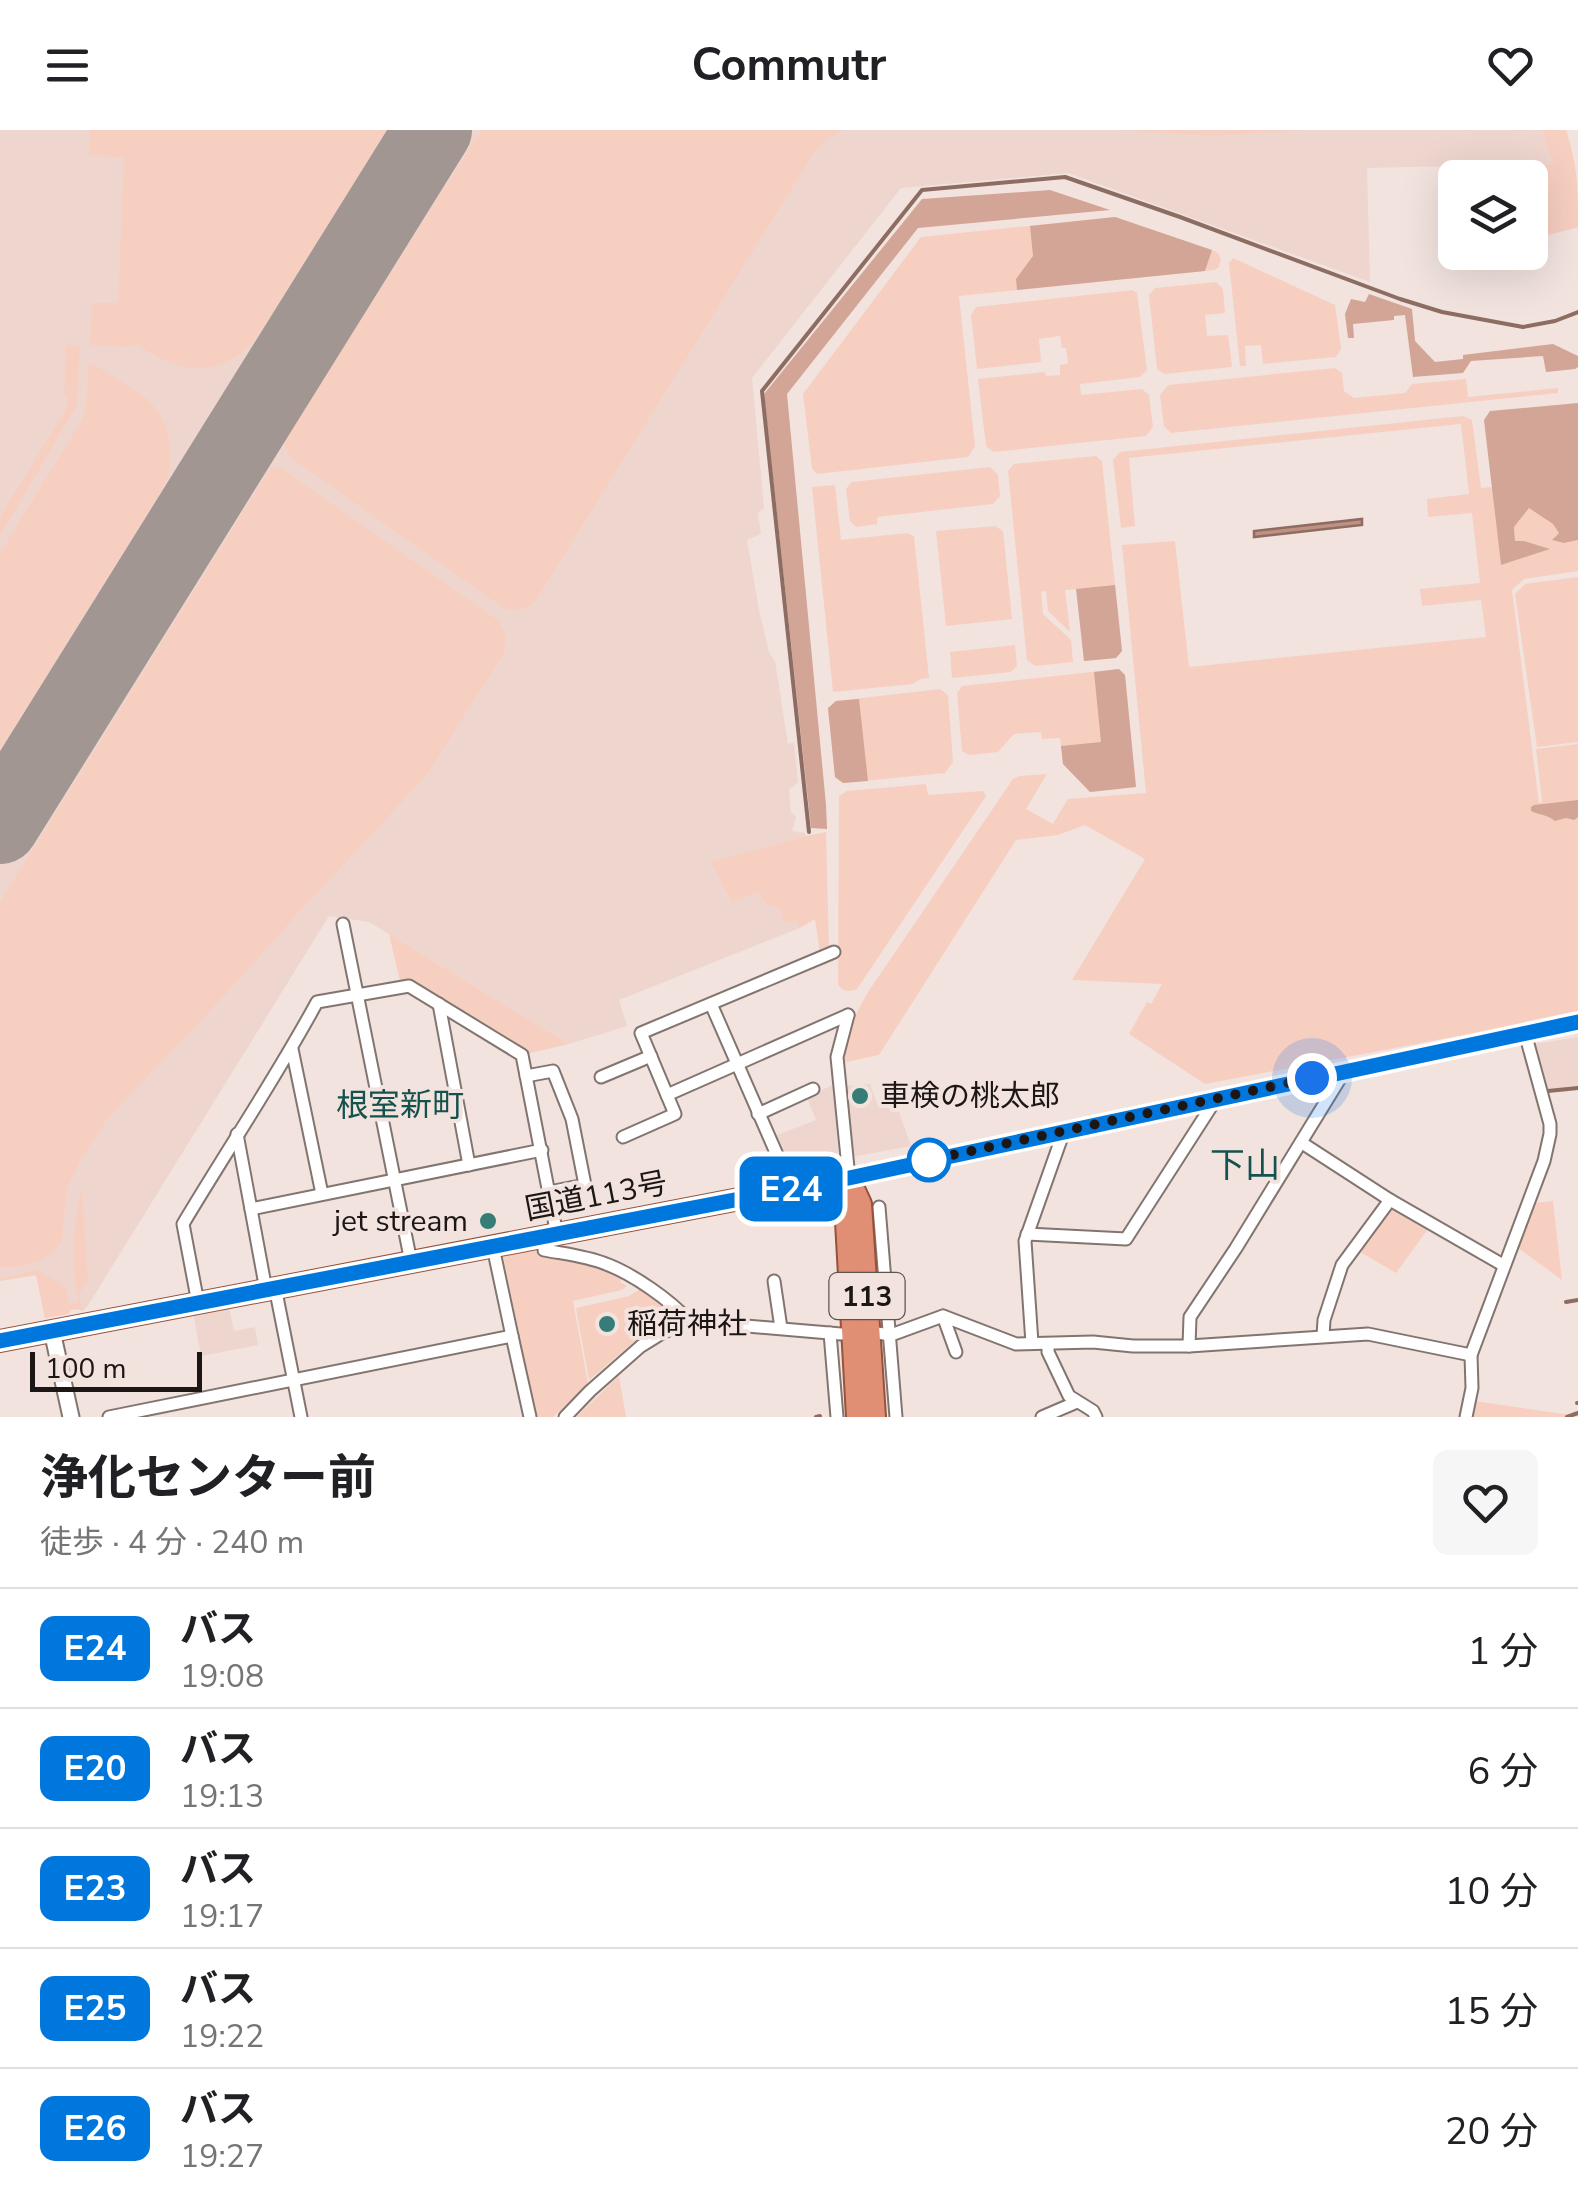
<!DOCTYPE html>
<html lang="ja">
<meta charset="utf-8">
<style>
:root{--surface:#fff;--page:#f6f6f6;--text:#202124;--muted:#757577;--line:#e0e0e0}
body{margin:0;font-family:"Nunito Sans","Noto Sans JP",sans-serif;background:var(--page);color:var(--text);height:100vh;display:flex;flex-direction:column;font-size:38px;white-space:nowrap}
*{box-sizing:border-box;margin:0}
p{font-size:32px;color:var(--muted)}
.icon{flex:none;width:55px;height:55px;fill:none;stroke:currentColor;stroke-width:2;stroke-linecap:round;stroke-linejoin:round}
.map{position:relative;height:1287px;overflow:hidden}
.drawer{display:flex;flex-direction:column;background:var(--surface);flex:1}
.drawer>*{flex:none}
.badge{padding:0 20px;border-radius:15px;font-size:35px;line-height:65px}
.fabs{position:absolute;left:1438px;top:30px;display:grid;gap:20px}
.fabs a{display:grid;place-items:center;width:110px;height:110px;border-radius:15px;background:var(--surface);box-shadow:0 10px 40px #0002;font-size:50px}
.scale{position:absolute;left:30px;bottom:25px;width:172px;box-sizing:border-box;padding-left:10px;border:5px solid #1c1615;border-top:0;font-size:28px;line-height:35px;white-space:nowrap;color:#1c1615;-webkit-text-stroke:8px #f2e3de;paint-order:stroke}
.you{position:absolute;width:50px;height:50px;margin:-25px;border:8px solid #fff;border-radius:50%;background:#1a73e8;box-shadow:0 0 0 15px #1a73e833}
.map>.badge{position:absolute;translate:-50% -50%;box-shadow:0 0 0 5px #fff}
.round{display:grid;place-items:center;flex:none;width:105px;height:105px;border-radius:15px;background:var(--page)}
.head{display:flex;align-items:center;justify-content:space-between;height:170px;padding:0 40px}
h1{font-size:48px;font-weight:700;line-height:75px}
ul{padding:0;list-style:none}
li{display:flex;align-items:center;gap:30px;height:120px;padding:0 40px;border-top:2px solid var(--line)}
li div{flex:1}
li b{display:block;font-size:38px}
li em{font-style:normal}
li .badge{min-width:110px;font-weight:700;text-align:center}
header{display:flex;justify-content:space-between;align-items:center;height:130px;padding:0 40px;background:var(--surface);font-size:45px;font-weight:700}
.map>svg:first-child{display:block}
</style>
<header><svg class="icon" aria-label="menu" viewBox="0 0 24 24"><path d="M4 6h16M4 12h16M4 18h16"/></svg>Commutr<svg class="icon" aria-label="heart" viewBox="0 0 24 24"><path d="M12 20l-8-8c-3-5 5-10 8-4 3-6 11-1 8 4z"/></svg></header>
<div class="map">
<svg width="1578" height="1287" viewBox="0 0 1578 1287">
<rect width="100%" height="100%" fill="#f2e3de"/>
<g fill="#eed6cf">
<path d="M0,0h1542l11,34 -186,4 3,114 -302,-109 -167,15 -149,190 12,130 -6,5 3,21 -14,6 12,70 10,42 6,9 13,83 6,-2 4,40 -9,8 2,22 5,5 -4,14 13,2 1,3 -94,27 46,28 39,28 3,9 -181,72 8,26 -58,18 -200,-122 -40,-6 -242,391 -4,4 -7,-2 -5,1 -3,4 -23,4 -9,-43 -36,6z"/>
<path d="M1578,907v50l-30,3 -14,-46z"/>
<path d="M870,954l7,19 17,-6 17,49 -60,11 -5,-71z"/>
<path d="M833,955l5,67 -5,9 -46,10 -15,-34 44,-17 -9,-23z"/>
<path d="M229,1176l5,25 21,-4 3,18 -57,11 -8,-43z"/>
</g>
<g fill="#f7cfc1">
<path d="M90,0h297l-133,212c-41,40 -74,29 -118,3l-11,2 -35,-2 2,-42h26l6,-145 -35,-3z"/>
<path d="M481,0h360l-21,15 -8,11 -277,446c-11,7 -21,11 -33,5l-211,-149 -8,-15z"/>
<path d="M1122,0h180l-91,6z"/>
<path d="M1542,0h24c12,37 12,58 12,97l-40,11 -1,-73 16,-1z"/>
<path d="M1115,87l102,35 4,7 -2,8 -5,3 -255,26 16,150 -7,11 -151,17 -5,-5 -9,-75 118,-157z"/>
<path d="M1233,128l102,47 6,44 -5,8 -73,7 -2,-19 -16,1 1,20h-6l-11,-103z"/>
<path d="M1216,152l7,7 2,24 -20,2 2,21 21,-1 4,32 -68,7 -7,-5 -8,-74 6,-7z"/>
<path d="M1133,160l4,3 10,77 -7,7 -60,7 1,11 61,-6 7,6 4,32 -7,9 -153,16 -7,-6 -8,-67 67,-7 1,4 14,-1v-10l8,-1 -2,-16h-4l-2,-12 -21,3 2,23 -64,7 -6,-54 5,-8z"/>
<path d="M66,215l14,1 -3,59 -77,131v-19l67,-110v-11l-3,-1z"/>
<path d="M94,234c17,12 38,22 54,36 24,22 29,63 14,90l-162,260v-197l82,-133 4,-14 3,-41z"/>
<path d="M1335,238l7,5 2,18 10,7 51,-5 7,-9 54,-5 2,18 90,-9v5l-387,40 -7,-7 -4,-31 8,-10z"/>
<path d="M1463,286l9,4 9,68 11,-1 9,78 47,-16 -33,-8 -1,-14 15,-20 25,17 5,9 -6,6 11,4 14,-3v31l-54,8 -12,11 27,213 3,-1 -6,-53 42,-5v269l-373,71 -76,-50 18,-32 4,2 11,-20 -90,-4 73,-121 -60,-34 -27,10 -42,5 -137,215 -37,8c1,-25 14,-50 26,-71l145,-213 6,-3 28,-2 -21,35 27,15 15,-25 78,-6 -24,-248 53,-4 14,126 297,-30 -5,-37 -59,6 -2,-17 60,-6 -8,-70 -44,4 -1,-18 42,-5 -8,-70 -332,34 6,68 -14,2 -8,-68 7,-8z"/>
<path d="M1096,326l6,5 20,190 -6,7 -32,3 -7,-72 -12,1 5,42 -22,-21 -2,-20 -5,1 2,22 28,26 2,22 -38,4 -8,-6 -19,-189 6,-7z"/>
<path d="M271,337l10,1 218,153 7,16 -2,16 -77,122 -135,145 -67,75 -117,123 -27,41 -14,31 -5,50c-12,23 -38,28 -62,27v-365z"/>
<path d="M990,337l8,8 2,21 -7,8 -116,13v7l-21,3 -6,-6 -4,-32 6,-7z"/>
<path d="M835,355l6,55 66,-7 7,3 15,142 -9,1 -7,5 -80,8 -21,-205z"/>
<path d="M995,396l8,5 9,88 -66,7 -10,-95z"/>
<path d="M1578,447v165l-41,5 -22,-153 10,-10z"/>
<path d="M1015,515l2,21 -6,6 -59,6 -2,-26z"/>
<path d="M1119,539l6,6 11,112 -46,5 -27,-28 -3,-26 -18,1 -1,-7 -27,2 -16,18 -29,3 -7,-4 -5,-58 5,-7z"/>
<path d="M940,559l8,6 5,67 -8,11 -102,10 -8,-6 -7,-68 8,-8z"/>
<path d="M926,654l2,11 55,-4 3,5 -129,193c-7,3 -15,3 -19,-5l1,-188 8,-5z"/>
<path d="M826,702l3,119 -9,3 -5,-35 -15,9 -4,-8 -11,4 -7,-17 -11,-2 -9,-13 -26,10 -21,-40 95,-26z"/>
<path d="M389,804l180,110 -47,11 -122,-74z"/>
<path d="M82,1057l6,94 -9,13 4,17 -4,-2 -8,1 -3,4 -23,4 -9,-43 -36,6v-3l38,-8 28,17 3,17 9,-2c-6,-38 -6,-77 4,-115z"/>
<path d="M1553,1071l9,79 -44,-32 16,-45z"/>
<path d="M1391,1073l39,23 -34,47 -39,-23z"/>
<path d="M530,1120l95,22 -5,10 7,4 -5,4 -49,11 15,83 -35,33h-17l-33,-162z"/>
<path d="M642,1158l36,27 -2,7 -33,12 -54,46 -13,-72 53,-12z"/>
<path d="M619,1246l7,41h-50z"/>
<path d="M1474,1271l89,13h8l-4,3h-93l-2,-3z"/>
</g>
<g fill="#d3a596">
<path d="M1050,60l60,20 -192,18 -131,166 39,411 1,24 -16,-1 -47,-434 158,-195z"/>
<path d="M1115,87l97,33 -7,21 -188,19 -1,-11 17,-23 -3,-30z"/>
<path d="M1369,164l43,15 3,32 20,21 28,-3v-4l90,-11 25,12v11l-3,2 -29,3 -3,-16 -72,5 -8,12 -50,4 -8,-62 -11,1v4l-41,4 1,14h-6l-3,-24 6,-15 14,3z"/>
<path d="M1578,273v137l-14,3 -12,-3 7,-7 -6,-9 -24,-16 -15,19 1,14h9l26,8 -49,16 -17,-145 6,-9z"/>
<path d="M1115,455l7,66 -6,7 -32,3 -8,-72z"/>
<path d="M1119,539l6,6 11,112 -46,5 -27,-28 -2,-18 40,-4 -7,-70z"/>
<path d="M859,569l9,82 -25,2 -8,-6 -7,-69 8,-7z"/>
<path d="M1578,670v17l-4,3 -8,-2 -11,3c-11,-8 -14,-5 -24,-10v-4l3,-2z"/>
</g>
<path fill="#be9183" stroke="#8d6c62" stroke-width="2.5" d="M1362,389v6l-108,12v-6z"/>
<g fill="none" stroke-linecap="round" stroke-linejoin="round">
<g stroke="#8d6c62" stroke-width="4">
<path d="M809,702l-47,-441 160,-201 143,-13 115,40 220,82 42,13 81,15 32,-6 23,-9"/>
<path d="M1548,961l30,-3"/>
<path d="M1566,1172l12,-2"/>
<path d="M1577,1273h1"/>
<path d="M816,1287l4,-1"/>
<path d="M1567,1287l11,-4"/>
</g>
<path stroke="#a29693" stroke-width="78" d="M0,695l433,-695"/>
<g stroke="#827570" stroke-width="15">
<g id="minor">
<path d="M343,794l68,338"/>
<path d="M834,822l-193,81 26,62 181,-80"/>
<path d="M439,874l30,161"/>
<path d="M711,874l81,185"/>
<path d="M848,885l-11,42 12,121"/>
<path d="M292,919l30,145"/>
<path d="M526,946l27,-5 19,48 13,66 -36,7"/>
<path d="M601,947l50,-21"/>
<path d="M758,984l55,-25"/>
<path d="M237,1004l29,156"/>
<path d="M623,1007l52,-23 -8,-19"/>
<path d="M1302,1013l88,57 113,65"/>
<path d="M879,1077l17,210"/>
<path d="M251,1079l291,-59"/>
<path d="M1027,1104l99,5 90,-140"/>
<path d="M544,1107v13c21,4 42,6 62,14 27,10 64,36 83,57"/>
<path d="M774,1151l7,47"/>
<path d="M275,1157l26,130"/>
<path d="M198,1173l-15,-79c44,-74 93,-146 134,-222l92,-16 113,69 35,180"/>
<path d="M943,1186l13,36"/>
<path d="M830,1203l7,84"/>
<path d="M877,1203l14,2 52,-19 73,28 77,-2 40,4h56l179,-12 103,21"/>
<path d="M512,1206l18,81"/>
<path d="M1323,1206l1,-16 18,-55 48,-65"/>
<path d="M1032,1213l-7,-102 39,-110"/>
<path d="M1048,1214v8l21,44 24,15 3,6"/>
<path d="M1189,1216l1,-29 46,-69 108,-176"/>
<path d="M109,1287l403,-81 -19,-89"/>
<path d="M565,1287l25,-26 51,-45 21,-13 27,-12 152,13"/>
<path d="M1042,1287l35,-15"/>
<path d="M1466,1287l6,-29 -1,-33 73,-194 6,-27v-10l-25,-91"/>
</g>
</g>
<g stroke="#827570" stroke-width="19">
<path id="tertiary" d="M52,1201l19,86"/>
</g>
<g stroke="#96523c" stroke-width="21">
<path id="primary" d="M849,1048l729,-156"/>
</g>
<g stroke="#96523c" stroke-width="24">
<g id="trunk">
<path d="M849,1048l12,26 14,213"/>
<path d="M849,1048l-4,26 12,213"/>
<path d="M0,1211l849,-163"/>
</g>
</g>
<use href="#minor" stroke="#fff" stroke-width="11"/>
<use href="#tertiary" stroke="#fff" stroke-width="15"/>
<use href="#primary" stroke="#e8aa97" stroke-width="18"/>
<use href="#trunk" stroke="#e08e74" stroke-width="20"/>
</g>
<g fill="none" stroke-linecap="round" stroke-linejoin="round">
<g stroke="#fff" stroke-width="22">
<path id="line" d="M0,1211l849,-163 729,-156"/>
</g>
<use href="#line" stroke="#07d" stroke-width="15"/>
<path stroke="#1c1615" stroke-width="10" stroke-dasharray="0 18" d="M929,1030l-14,3 397,-85"/>
</g>
<g fill="#367d78" stroke="#f2e3de" stroke-width="4">
<circle cx="860" cy="966" r="10"/>
<circle cx="488" cy="1091" r="10"/>
<circle cx="607" cy="1194" r="10"/>
</g>
<circle fill="#fff" stroke="#07d" stroke-width="5" cx="929" cy="1030" r="20"/>
<g text-anchor="middle" stroke-width="8" stroke-linejoin="round" paint-order="stroke">
<rect fill="#f2e3de" stroke="#5c5451" stroke-width="2.5" x="829.5" y="1143" width="75" height="46" rx="8"/>
<g font-size="28" font-weight="bold" fill="#1c1615">
<text x="867" y="1176">113</text>
</g>
<g font-size="30" fill="#1c1615" stroke="#f2e3de" text-anchor="start">
<text x="880" y="976">車検の桃太郎</text>
<text x="468" y="1101" text-anchor="end">jet stream</text>
<text x="627" y="1204">稲荷神社</text>
</g>
<g font-size="30" fill="#1c1615" stroke="#f2e3de">
<text transform="translate(596 1066) rotate(-11)" y="10">国道113号</text>
</g>
<g font-size="32" fill="#15514d" stroke="#f2e3de">
<text x="400" y="986">根室新町</text>
</g>
<g font-size="35" fill="#15514d" stroke="#f2e3de">
<text x="1245" y="1047">下山</text>
</g>
</g>
</svg>
<div class="fabs">
<a><svg class="icon" aria-label="layers" viewBox="0 0 24 24"><path d="M12 4l9 5-9 5-9-5zM3 14l9 5 9-5"/></svg></a>
</div>
<div class="scale">100 m</div>
<div class="you" style="left:1312px;top:948px"></div>
<b class="badge" style="left:791px;top:1059px;background:#07d;color:#fff">E24</b>
</div>
<section class="drawer">
<div class="head"><div><h1>浄化センター前</h1><p>徒歩 · 4 分 · 240 m</p></div><a class="round"><svg class="icon" aria-label="heart" viewBox="0 0 24 24"><path d="M12 20l-8-8c-3-5 5-10 8-4 3-6 11-1 8 4z"/></svg></a></div>
<ul>
<li><span class="badge" style="background:#07d;color:#fff">E24</span><div><b>バス</b><p>19:08</p></div><em>1 分</em></li>
<li><span class="badge" style="background:#07d;color:#fff">E20</span><div><b>バス</b><p>19:13</p></div><em>6 分</em></li>
<li><span class="badge" style="background:#07d;color:#fff">E23</span><div><b>バス</b><p>19:17</p></div><em>10 分</em></li>
<li><span class="badge" style="background:#07d;color:#fff">E25</span><div><b>バス</b><p>19:22</p></div><em>15 分</em></li>
<li><span class="badge" style="background:#07d;color:#fff">E26</span><div><b>バス</b><p>19:27</p></div><em>20 分</em></li>
</ul>
</section>
